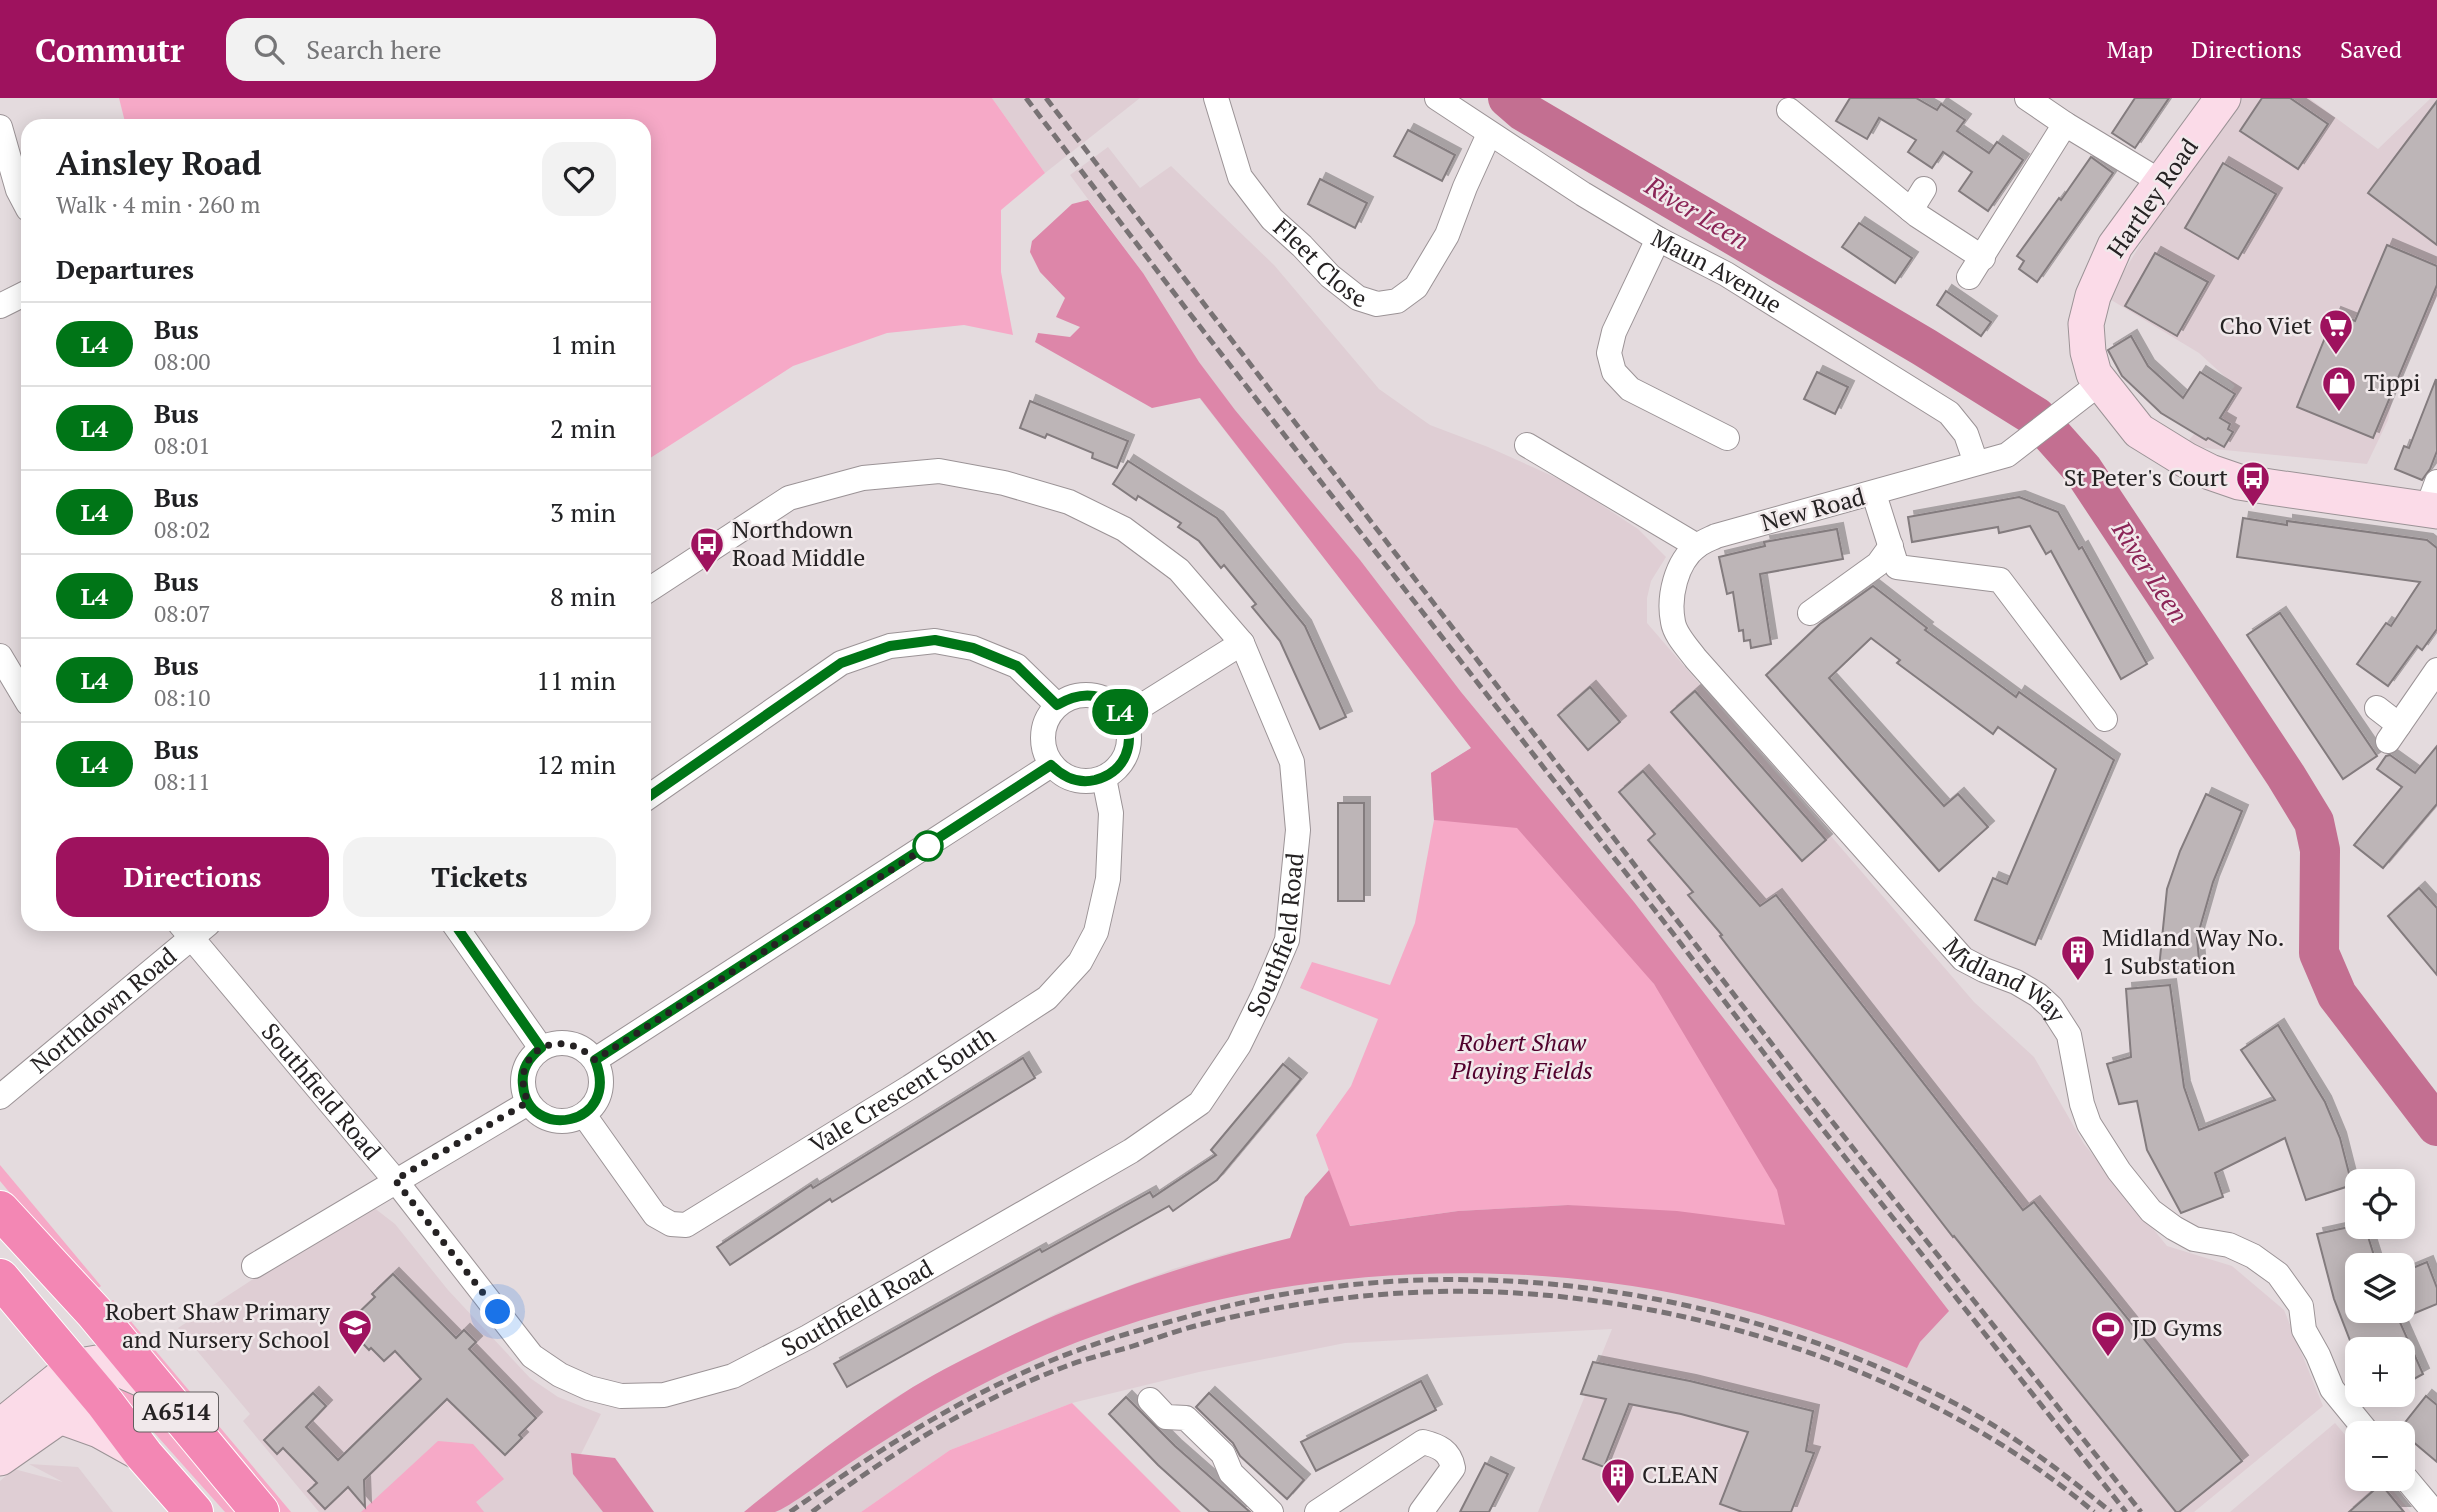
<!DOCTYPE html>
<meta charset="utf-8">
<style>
:root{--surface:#fff;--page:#f2f2f2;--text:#202124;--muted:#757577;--line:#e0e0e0;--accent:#9e125e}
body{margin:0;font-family:"PT Serif",serif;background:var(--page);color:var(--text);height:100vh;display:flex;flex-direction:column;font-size:26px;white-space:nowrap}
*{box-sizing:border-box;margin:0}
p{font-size:23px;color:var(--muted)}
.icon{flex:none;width:38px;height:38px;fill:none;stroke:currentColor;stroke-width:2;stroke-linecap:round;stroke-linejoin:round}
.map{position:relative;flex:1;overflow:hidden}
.side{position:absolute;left:21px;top:21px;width:630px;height:812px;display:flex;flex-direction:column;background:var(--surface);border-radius:21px;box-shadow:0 4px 18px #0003}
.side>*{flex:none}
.badge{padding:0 14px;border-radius:23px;font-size:24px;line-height:46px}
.fabs{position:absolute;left:2345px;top:1071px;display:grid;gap:14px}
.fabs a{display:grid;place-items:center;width:70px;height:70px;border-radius:14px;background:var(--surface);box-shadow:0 4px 18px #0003;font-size:35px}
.you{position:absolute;width:35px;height:35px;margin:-18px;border:5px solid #fff;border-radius:50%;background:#1a73e8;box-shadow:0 0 0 10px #1a73e833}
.map>.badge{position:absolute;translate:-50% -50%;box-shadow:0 0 0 4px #fff}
h2{padding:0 35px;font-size:26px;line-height:63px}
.round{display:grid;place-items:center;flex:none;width:74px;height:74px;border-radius:21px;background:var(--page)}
.overview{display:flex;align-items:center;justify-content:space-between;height:119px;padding:0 35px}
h1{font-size:33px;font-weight:700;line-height:52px}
.button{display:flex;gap:14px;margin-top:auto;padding:14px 35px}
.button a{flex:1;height:80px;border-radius:21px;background:var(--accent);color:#fff;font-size:28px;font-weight:700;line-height:80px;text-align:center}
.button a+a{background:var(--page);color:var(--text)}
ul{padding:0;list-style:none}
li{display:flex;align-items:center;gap:21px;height:84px;padding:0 35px;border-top:2px solid var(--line)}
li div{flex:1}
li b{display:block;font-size:26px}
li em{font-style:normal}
li .badge{min-width:77px;font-weight:700;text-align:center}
header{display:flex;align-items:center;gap:42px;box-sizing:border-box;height:98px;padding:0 35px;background:var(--accent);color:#fff}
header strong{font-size:33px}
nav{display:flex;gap:38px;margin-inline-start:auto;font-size:24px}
.search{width:490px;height:63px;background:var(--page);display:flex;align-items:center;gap:18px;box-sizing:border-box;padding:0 24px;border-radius:21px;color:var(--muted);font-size:26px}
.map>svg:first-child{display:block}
</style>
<header>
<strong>Commutr</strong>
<div class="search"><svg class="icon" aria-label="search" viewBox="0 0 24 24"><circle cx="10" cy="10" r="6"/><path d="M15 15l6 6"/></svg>Search here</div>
<nav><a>Map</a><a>Directions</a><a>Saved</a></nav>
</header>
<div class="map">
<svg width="2437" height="1414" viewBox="0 0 2437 1414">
<defs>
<filter id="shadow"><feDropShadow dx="6" dy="-6" stdDeviation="0" flood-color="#0004"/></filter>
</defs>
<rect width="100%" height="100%" fill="#e4dbde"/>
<g fill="#dfced4">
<path d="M992,0h148l-95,75z"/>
<path d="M2232,0h77l69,51 53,-51h6v198l-44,100 -5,24 -21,44 -183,-18 51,-60 -36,-33 -91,-55 88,-146z"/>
<path d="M1108,49l32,41 31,-22 103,99 105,124 51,36 58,22 80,36 70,46 28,28 -15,24 -4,17v25l327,379 60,55 50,87 83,102 65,20 52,44 39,96 -129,106h-656l74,-183 -267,14 -146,29 -127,31 -122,47 -89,62h-117l43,-35 106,-78 57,-33 109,-54 114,-43 58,-17 282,-45 55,-2 163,12 54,9 -313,-478 -346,-444 17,-31 -73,-98z"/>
<path d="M373,1109l22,17 53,66 82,88 28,19 43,17 -22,44 56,54h-316l-76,-91 7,-7 -72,-86 80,-52z"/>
<path d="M2335,1325l22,26v30h26l28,33h-181z"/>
<path d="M29,1366l49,3 35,45h-113v-31l14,-12 49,13z"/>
</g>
<g fill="#f6a9c7">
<path d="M119,0h873l53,75 -44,37v62l12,63 -49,-10 -77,8 -94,33 -149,96v-336h-518z"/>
<path d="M1472,650l182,236 185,253 -271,-32 -110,6 -109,15 -33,-91 35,-49 27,-67 -78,-31 12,-26 78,23 25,-62 19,-103 -3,-47z"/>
<path d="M0,1067l101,121 -8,6 -93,-111z"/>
<path d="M113,1202l178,212h-14l-170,-207z"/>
<path d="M121,1287l28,17 94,110h-18l-109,-122z"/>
<path d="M1072,1305l109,109h-320l89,-62z"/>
<path d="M438,1343l35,3 31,35 -28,23 8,10h-123z"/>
</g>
<g fill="#dd86a9">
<path d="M1088,102l55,73 56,89 36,48 125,150 101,132 173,210 315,409 -29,31 -13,26c-69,-29 -139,-54 -211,-70 -235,-51 -496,-24 -711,85 -48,24 -93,52 -138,82 -14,9 -60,44 -72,47 -9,0 -22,0 -31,0 48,-39 97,-78 149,-112 26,-18 55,-33 83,-47 100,-52 204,-88 314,-115l15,-41 24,-27 21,56 108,-15 110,-6 109,6 108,14 -8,-35 -123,-206 -137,-156 -83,-8 -3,-47 40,-25 -271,-350 -48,10 -117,-66 3,-9 32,4 10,-10 -24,-10 9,-19 -25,-26 -10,-20 2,-11 40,-37z"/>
<path d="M571,1355l44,5 39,54h-51l-30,-38z"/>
</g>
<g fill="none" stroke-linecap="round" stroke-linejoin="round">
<path stroke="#c36f91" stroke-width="40" d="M1508,0l15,13 401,236 112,70 47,53 203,306 28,46 6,28 -1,103 18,42 100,131"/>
</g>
<g fill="#bdb5b7" stroke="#837b7e" stroke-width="2" filter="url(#shadow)">
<path d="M1850,0h66l21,12 4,-6 24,16 -8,11 32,22 8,-11 26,18 -35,51 -29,-20 13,-19 -29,-20 -11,16 -24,-16 8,-12 -37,-22 -12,21 -31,-18z"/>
<path d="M2135,0h34l-34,50 -23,-15z"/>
<path d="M2262,0h28l38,26 -30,45 -58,-38z"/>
<path d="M2437,3v144l-69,-52z"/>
<path d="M1408,32l47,25 -13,26 -48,-25z"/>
<path d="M2091,59l22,16 -76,109 -18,-13 5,-8 -7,-5 42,-58 2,2z"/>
<path d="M2223,65l53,31 -38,65 -53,-31z"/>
<path d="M1320,81l47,24 -12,25 -47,-24z"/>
<path d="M1859,125l53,35 -17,25 -53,-36z"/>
<path d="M2387,147l50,21v19l-64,153 -76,-31 38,-94 20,8z"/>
<path d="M2155,155l53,29 -31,54 -52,-30z"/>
<path d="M1946,193l45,31 -10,14 -44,-31z"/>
<path d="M2131,238l17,30 35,32 17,-26 35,22 -15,24 10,6 -2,5 5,3 -9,15 -16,-9 -2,2 -45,-27 -39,-37 -14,-26z"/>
<path d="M1817,274l31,15 -13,27 -31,-15z"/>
<path d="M2436,281l1,72 -7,18 -8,11 -27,-11 9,-23 5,2z"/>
<path d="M1030,303l98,40 -11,27 -25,-10 1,-5 -46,-19 -2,4 -25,-10z"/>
<path d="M1128,363l89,57 88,108 41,91 -26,12 -40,-88 -28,-34 4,-3 -32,-39 -3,3 -22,-27 -21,-14 3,-4 -43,-27 -2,4 -23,-16z"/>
<path d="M2019,399l39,15 21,37 3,-2 65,117 -26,15 -70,-128 -5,3 -16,-28 -31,7 -1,-6 -86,15 -4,-25z"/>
<path d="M2243,420l44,7v-4l140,19 10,8v81l-15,21 -5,-4 -29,40 -31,-22 29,-41 5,3 29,-44 -183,-25z"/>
<path d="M1837,431l6,30 -83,15 11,70 -20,4 -1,-8 -6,1 -1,-11 -4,1 -6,-39 -6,2 -8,-37 46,-11 -1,-4z"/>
<path d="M1873,488l54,42 -2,2 91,67 3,-5 95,68 -79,185 -60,-25 18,-42 14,6 49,-115 -58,-42 -5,7 -96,-71 3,-3 -29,-22 -42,40 115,128 14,-12 30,33 -49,44 -173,-196 54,-51z"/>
<path d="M2280,515l97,143 -34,23 -96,-144z"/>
<path d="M1590,589l30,35 -32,28 -30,-35z"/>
<path d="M1695,593l131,149 -24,21 -131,-149z"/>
<path d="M2437,648v58l-54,64 -29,-23 48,-58 -25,-18 9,-13 4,-1 25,18z"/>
<path d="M1643,673l117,135 16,-11 247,315 11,-8 208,259 -63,51h-3l-222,-276 -1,1 -233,-301 2,-1 -34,-40 5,-3 -45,-52 7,-6 -36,-42z"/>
<path d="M2206,696l36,17 -29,71 -16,56 3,32 -41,-2 8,-79 13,-38z"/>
<rect x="1338" y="705" width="26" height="98"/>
<path d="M2419,790l18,20v67l-49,-59z"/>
<path d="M2170,887l14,102 15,43 76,-30 -34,-50 37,-25 47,77 15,36 12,47 -46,15 -21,-62 -70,35 8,24 -42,16 -34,-63 -10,-49 -18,3 -12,-40 24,-7 -5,-68z"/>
<path d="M1023,960l12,20 -203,124 -2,-3 -100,66 -13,-18 94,-62 2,3z"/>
<path d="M1283,966l18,15 -84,101 -44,31 -4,-5 -322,181 -13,-23 206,-115 2,3 108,-60 3,5 63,-42 -5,-5z"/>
<path d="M2349,1129h16l12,38h-20v46h38l28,63 -20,11v-36h-46l-1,7 -22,-57 -17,-65z"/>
<path d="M2427,1164l10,26v16l-34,14v-46z"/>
<path d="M393,1176l63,64 8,-8 12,12 -7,7 67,69 -17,17 3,3 -17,17 -58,-56 -83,81 1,27 -17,-20 -23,22 -17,-18 9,-8 -34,-35 -6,6 -13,-14 49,-47 13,13 -20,21 32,33 83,-81 -26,-28 -11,10 -13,-13 -2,2 -21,-22 5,-5 -3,-2 25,-24 -3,-3z"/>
<path d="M1593,1264l97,19 123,30 -7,40 8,2 -23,59h-49l-22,-8 28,-72 -67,-18 -52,-10 -25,63 -21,-8 23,-60 -25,-5z"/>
<path d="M1421,1283l15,29 -120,61 -15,-29z"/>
<path d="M1209,1295l95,87 -17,19 -47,-43 -7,-13 -37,-36z"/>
<path d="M2426,1298l11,9v57l-38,-32z"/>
<path d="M1126,1299l49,49 75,66h-40l-52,-47 -49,-51z"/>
<path d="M1485,1365l23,11 -19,38h-29z"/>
<path d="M2381,1386l23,28h-55z"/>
</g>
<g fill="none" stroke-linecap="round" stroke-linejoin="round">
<g stroke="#9b9396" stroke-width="26">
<g id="street">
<path id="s1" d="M1216,0l24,79 32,42 30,27 28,30 28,22 19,6 20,-3 19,-14 31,-52 18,-48 24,-53"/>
<path id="s2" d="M1437,0l146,96 75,45 68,35 223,139 17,21 10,29"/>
<path d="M2027,0l38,26 96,58"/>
<path d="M1789,12l128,105 66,43"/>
<path d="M0,29l18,63 10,19"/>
<path d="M1911,112l13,-21"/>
<path d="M1658,141l-44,93 -5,21 5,19 16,17 97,49"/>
<path d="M1969,179l96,-153"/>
<path d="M0,208l28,-14"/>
<path id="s3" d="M2100,285l-93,72 -291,81c-6,3 -14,6 -19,10 -21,16 -29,51 -24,76 2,13 15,26 23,37l267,300 21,11 32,12 22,13 13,12 18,28 13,69 7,20 30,47 32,40 23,17 20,11 35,6 24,11 25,18 23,32 3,24 14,25 14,34 36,44"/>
<path d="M1527,347l170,101"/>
<path d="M1874,396l23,73 103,13 105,139"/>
<path d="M2427,411l10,-27"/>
<path d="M1810,515l68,-49 13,-18"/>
<path d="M0,558l28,47"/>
<circle cx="1086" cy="640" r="43"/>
<path d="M2377,610l22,17"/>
<path d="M1124,619l118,-74"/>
<path d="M2388,643l49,-71"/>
<path d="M644,702l197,-137 49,-17 45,-5 38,7 44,18 40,39"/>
<path id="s4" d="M180,826l215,256 137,176 28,19 29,13 32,8 43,-1 69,-19 75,-39 323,-186 69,-48 39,-58 25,-51 23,-54 11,-110 -6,-68 -50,-119 -63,-73 -55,-41 -55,-27 -65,-19 -65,-12 -76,7 -74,20 -145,95"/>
<path d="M454,826l87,124"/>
<circle cx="562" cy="984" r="39"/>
<path d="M595,962l456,-295"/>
<path id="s5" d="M0,999l208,-173"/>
<path id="s6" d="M584,1017l71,100 16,9 15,1 224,-138 137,-89 33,-36 16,-30 12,-53 3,-66 -7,-35"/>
<path d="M254,1168l274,-163"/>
<path d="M1150,1302l16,17 20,1 37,36 8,19 40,39"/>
<path d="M2403,1377l31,37"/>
<path d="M1317,1414l106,-70c16,4 27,9 30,26l-32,44"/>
</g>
</g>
<g stroke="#9b9396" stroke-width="37">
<g id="secondary">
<path d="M2223,0l-108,148 -22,50 -7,28 2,28 6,22 45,57 47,29 24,12 29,10 31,5 167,24"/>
<path d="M60,1318l39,14 45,25"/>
<path d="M0,1329l74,-60 29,-5 48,21"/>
<path d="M0,1360l60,-42 32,-28 11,-26"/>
</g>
</g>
<g stroke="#fff" stroke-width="40">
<g id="highway">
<path d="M0,1112l94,102 166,200"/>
<path d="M0,1180l105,125 39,52 50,57"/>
</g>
</g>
<use href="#street" stroke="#fff" stroke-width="24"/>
<use href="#secondary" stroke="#fbdbe8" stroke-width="35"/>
<use href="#highway" stroke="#f387b4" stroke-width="38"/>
<g stroke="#787274" stroke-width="5" stroke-dasharray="10 5" stroke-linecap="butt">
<path d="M1026,0l161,212 488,626 123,162 328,414"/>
<path d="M1046,0l762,993 333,421"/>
<path d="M790,1414c80,-56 162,-110 253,-148 40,-17 81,-30 122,-41 42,-12 83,-23 126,-30 225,-38 466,6 667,112 55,29 105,68 153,107"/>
<path d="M812,1414c76,-57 162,-111 252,-145 21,-8 44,-14 66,-20 24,-8 48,-17 73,-23 95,-24 197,-36 295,-32 209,9 435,84 596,220"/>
</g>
</g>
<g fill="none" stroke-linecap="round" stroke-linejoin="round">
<g stroke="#fff" stroke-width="16">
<path id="line" d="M465,826l-7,5 83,119c-12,10 -20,21 -18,37 4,57 99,42 72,-25l456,-295c12,12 27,19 44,15 64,-17 29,-115 -38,-75l-40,-39 -44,-18 -38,-8 -45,6 -49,17 -197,137"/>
</g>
<use href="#line" stroke="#007517" stroke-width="10"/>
<path stroke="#252223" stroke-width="7" stroke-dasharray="0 12.6" d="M498,1214l-103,-132 133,-78c-21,-48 30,-79 67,-42l341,-219 -8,5"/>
</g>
<defs>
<g id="supermarket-pin" transform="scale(1.75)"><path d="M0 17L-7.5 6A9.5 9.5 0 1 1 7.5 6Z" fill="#9e125e" stroke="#f1e9eb"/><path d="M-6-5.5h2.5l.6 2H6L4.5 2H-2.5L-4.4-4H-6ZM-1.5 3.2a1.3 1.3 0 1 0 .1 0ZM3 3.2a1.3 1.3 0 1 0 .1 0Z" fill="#fff"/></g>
<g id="shop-pin" transform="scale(1.75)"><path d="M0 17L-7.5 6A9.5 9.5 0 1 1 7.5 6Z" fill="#9e125e" stroke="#f1e9eb"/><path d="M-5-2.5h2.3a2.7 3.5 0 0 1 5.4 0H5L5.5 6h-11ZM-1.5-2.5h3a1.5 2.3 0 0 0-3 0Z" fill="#fff"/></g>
<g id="bus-pin" transform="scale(1.75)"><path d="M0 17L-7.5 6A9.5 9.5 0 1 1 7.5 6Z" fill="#9e125e" stroke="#f1e9eb"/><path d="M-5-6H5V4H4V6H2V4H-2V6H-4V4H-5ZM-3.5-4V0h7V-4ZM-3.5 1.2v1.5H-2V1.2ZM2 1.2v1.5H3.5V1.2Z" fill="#fff"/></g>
<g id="building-pin" transform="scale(1.75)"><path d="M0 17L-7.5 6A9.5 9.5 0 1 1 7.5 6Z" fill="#9e125e" stroke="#f1e9eb"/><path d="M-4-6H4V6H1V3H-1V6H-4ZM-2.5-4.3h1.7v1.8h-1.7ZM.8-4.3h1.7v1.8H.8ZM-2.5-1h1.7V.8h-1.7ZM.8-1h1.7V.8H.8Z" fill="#fff"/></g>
<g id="school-pin" transform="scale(1.75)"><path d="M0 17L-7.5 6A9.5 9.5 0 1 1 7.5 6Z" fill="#9e125e" stroke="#f1e9eb"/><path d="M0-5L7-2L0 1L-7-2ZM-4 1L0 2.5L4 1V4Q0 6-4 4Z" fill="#fff"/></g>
<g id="stadium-pin" transform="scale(1.75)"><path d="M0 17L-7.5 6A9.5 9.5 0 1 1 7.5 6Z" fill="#9e125e" stroke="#f1e9eb"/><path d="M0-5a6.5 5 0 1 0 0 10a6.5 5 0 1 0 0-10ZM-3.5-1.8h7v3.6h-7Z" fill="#fff"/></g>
</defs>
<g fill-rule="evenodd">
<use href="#supermarket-pin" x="2336" y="228"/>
<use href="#shop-pin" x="2339" y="285"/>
<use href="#bus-pin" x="2253" y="380"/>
<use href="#bus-pin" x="707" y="446"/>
<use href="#building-pin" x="2078" y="854"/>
<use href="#school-pin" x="355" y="1228"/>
<use href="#stadium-pin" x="2108" y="1230"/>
<use href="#building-pin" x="1618" y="1377"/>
</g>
<circle fill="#fff" stroke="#007517" stroke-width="3.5" cx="928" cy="748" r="14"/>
<g text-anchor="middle" stroke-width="5" stroke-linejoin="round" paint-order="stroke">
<rect fill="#f1e9eb" stroke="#625e5f" stroke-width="2" x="134" y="1294.5" width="84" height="39" rx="5"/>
<g font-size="23" font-weight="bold" fill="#252223">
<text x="176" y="1322">A6514</text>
</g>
<g font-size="24" fill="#252223" stroke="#f1e9eb">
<text transform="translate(2153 100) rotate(-55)" y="8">Hartley Road</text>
<text dy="8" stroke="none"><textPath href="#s1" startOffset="201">Fleet Close</textPath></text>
<text dy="8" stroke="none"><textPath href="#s2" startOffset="329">Maun Avenue</textPath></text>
<text transform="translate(1813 412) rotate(-15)" y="8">New Road</text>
<text dy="8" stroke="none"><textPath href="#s4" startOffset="1500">Southfield Road</textPath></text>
<text dy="8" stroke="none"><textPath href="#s3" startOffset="1017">Midland Way</textPath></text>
<text dy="8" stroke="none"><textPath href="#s5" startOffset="135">Northdown Road</textPath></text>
<text dy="8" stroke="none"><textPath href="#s6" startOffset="411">Vale Crescent South</textPath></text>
<text dy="8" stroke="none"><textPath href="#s4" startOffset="219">Southfield Road</textPath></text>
<text dy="8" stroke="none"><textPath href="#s4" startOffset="912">Southfield Road</textPath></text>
</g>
<g font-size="24" fill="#252223" stroke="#f1e9eb" text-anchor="start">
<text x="2312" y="236" text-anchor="end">Cho Viet</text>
<text x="2364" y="293">Tippi</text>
<text x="2228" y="388" text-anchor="end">St Peter's Court</text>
<text x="732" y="440">Northdown<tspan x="732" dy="28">Road Middle</tspan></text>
<text x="2102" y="848">Midland Way No.<tspan x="2102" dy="28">1 Substation</tspan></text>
<text x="330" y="1222" text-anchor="end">Robert Shaw Primary<tspan x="330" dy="28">and Nursery School</tspan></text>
<text x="2132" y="1238">JD Gyms</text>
<text x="1642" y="1385">CLEAN</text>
</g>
<g font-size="24" font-style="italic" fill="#51012d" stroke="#f1e9eb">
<text x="1522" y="953">Robert Shaw<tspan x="1522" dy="28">Playing Fields</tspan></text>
</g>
<g font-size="26" font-style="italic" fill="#8b2557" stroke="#f1e9eb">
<text transform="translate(1697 115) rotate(31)" y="9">River Leen</text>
<text transform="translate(2150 474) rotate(57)" y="9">River Leen</text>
</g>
</g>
</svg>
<div class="fabs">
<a><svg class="icon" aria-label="locate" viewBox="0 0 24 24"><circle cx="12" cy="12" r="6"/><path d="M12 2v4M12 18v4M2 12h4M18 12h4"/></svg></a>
<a><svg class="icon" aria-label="layers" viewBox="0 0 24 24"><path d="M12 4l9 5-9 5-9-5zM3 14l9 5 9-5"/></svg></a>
<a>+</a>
<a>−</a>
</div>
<div class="you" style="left:498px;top:1214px"></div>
<b class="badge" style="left:1120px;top:614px;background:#007517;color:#fff">L4</b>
<section class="side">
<div class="overview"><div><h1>Ainsley Road</h1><p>Walk · 4 min · 260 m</p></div><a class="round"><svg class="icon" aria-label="heart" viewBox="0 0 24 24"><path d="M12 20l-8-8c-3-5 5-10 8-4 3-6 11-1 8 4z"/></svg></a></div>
<h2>Departures</h2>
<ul>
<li><span class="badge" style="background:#007517;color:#fff">L4</span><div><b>Bus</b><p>08:00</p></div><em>1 min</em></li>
<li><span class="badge" style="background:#007517;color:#fff">L4</span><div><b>Bus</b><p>08:01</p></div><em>2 min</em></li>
<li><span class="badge" style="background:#007517;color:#fff">L4</span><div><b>Bus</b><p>08:02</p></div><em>3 min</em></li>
<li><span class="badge" style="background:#007517;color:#fff">L4</span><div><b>Bus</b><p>08:07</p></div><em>8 min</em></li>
<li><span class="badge" style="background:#007517;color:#fff">L4</span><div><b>Bus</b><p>08:10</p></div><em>11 min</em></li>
<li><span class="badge" style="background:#007517;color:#fff">L4</span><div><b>Bus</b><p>08:11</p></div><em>12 min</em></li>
</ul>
<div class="button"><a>Directions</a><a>Tickets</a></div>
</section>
</div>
